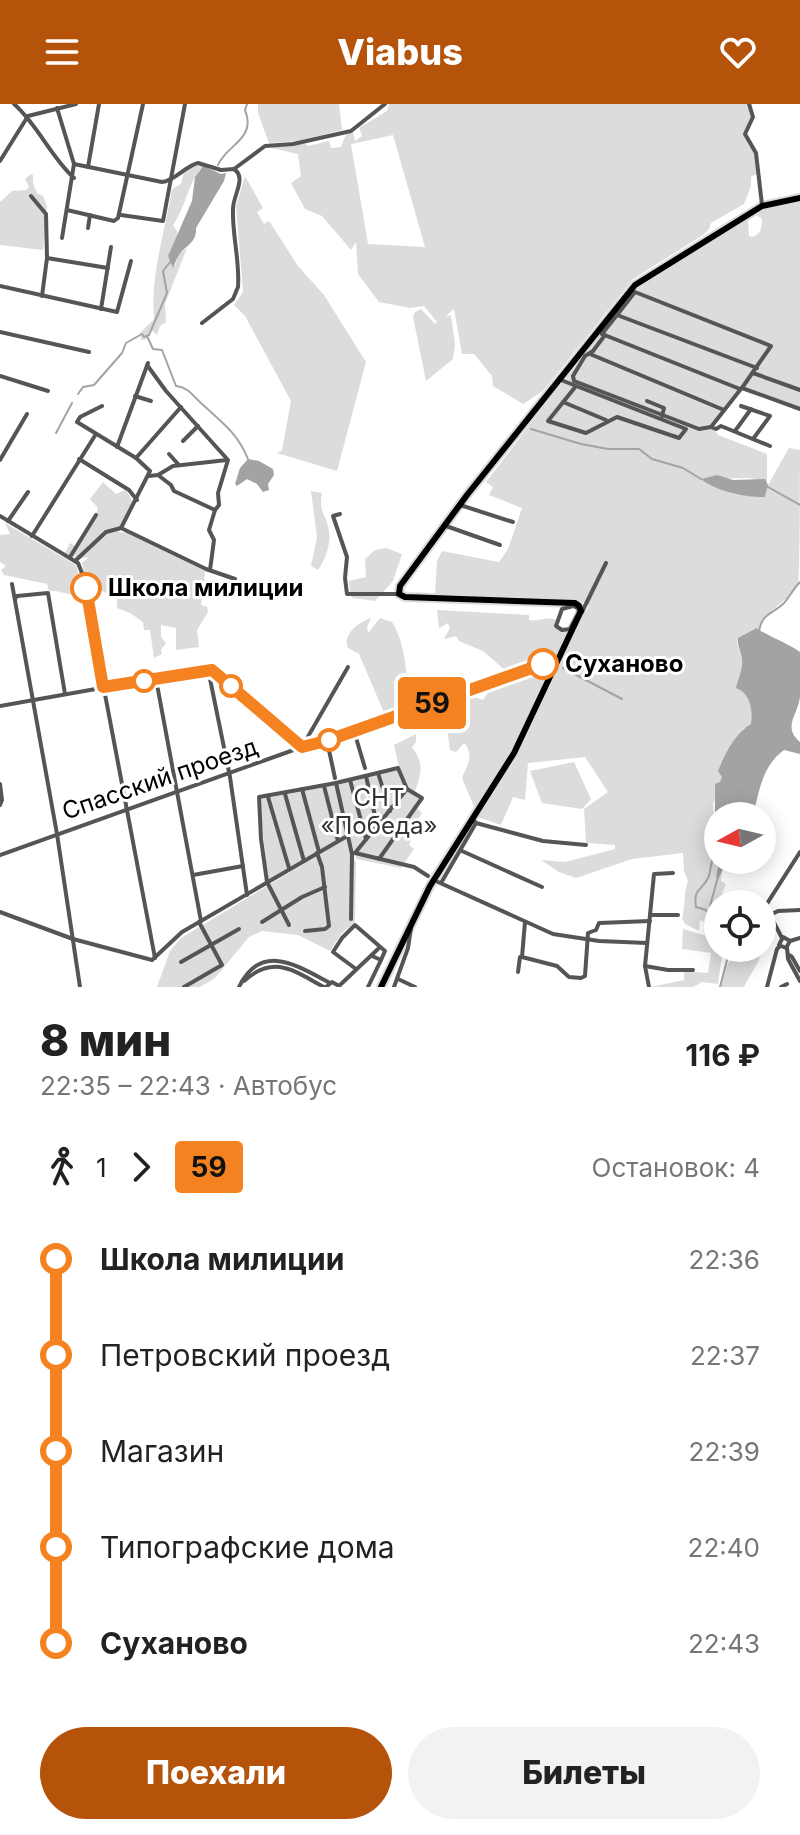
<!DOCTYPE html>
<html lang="ru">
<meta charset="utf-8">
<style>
:root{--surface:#fff;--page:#f2f2f2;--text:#222;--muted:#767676;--accent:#b45309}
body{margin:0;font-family:Inter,sans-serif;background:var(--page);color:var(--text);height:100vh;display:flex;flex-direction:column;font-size:30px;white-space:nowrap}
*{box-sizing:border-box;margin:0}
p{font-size:26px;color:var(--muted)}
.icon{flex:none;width:44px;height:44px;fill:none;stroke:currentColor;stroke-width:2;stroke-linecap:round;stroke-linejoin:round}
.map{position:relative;height:883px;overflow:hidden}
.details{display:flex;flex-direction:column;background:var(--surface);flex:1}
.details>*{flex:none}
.badge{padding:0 16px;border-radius:6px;font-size:28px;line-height:52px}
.needle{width:52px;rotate:262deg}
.controls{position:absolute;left:704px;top:698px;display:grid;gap:16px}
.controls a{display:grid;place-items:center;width:72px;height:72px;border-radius:50%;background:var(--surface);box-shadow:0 4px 20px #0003;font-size:40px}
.map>.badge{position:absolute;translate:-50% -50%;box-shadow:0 0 0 4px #fff}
.legs{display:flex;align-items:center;gap:12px;height:88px;padding:0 40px;font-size:26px}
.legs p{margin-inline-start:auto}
.summary{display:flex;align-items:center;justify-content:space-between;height:136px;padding:0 40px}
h1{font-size:44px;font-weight:800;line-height:60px}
.cta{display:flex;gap:16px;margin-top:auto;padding:16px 40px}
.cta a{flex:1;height:92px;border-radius:48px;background:var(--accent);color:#fff;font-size:32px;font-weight:800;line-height:92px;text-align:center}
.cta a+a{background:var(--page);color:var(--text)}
ul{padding:0 40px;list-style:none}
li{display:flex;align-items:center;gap:28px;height:96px;font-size:30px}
li i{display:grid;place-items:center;width:12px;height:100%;margin:0 10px;background:currentColor}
li i::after{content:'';width:20px;height:20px;margin:-10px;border:6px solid;border-radius:50%;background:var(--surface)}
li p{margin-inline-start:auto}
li:first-child i{background:linear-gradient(#0000 50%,currentColor 0)}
li:last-child i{background:linear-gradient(currentColor 50%,#0000 0)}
header{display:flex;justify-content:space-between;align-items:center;height:104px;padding:0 40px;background:var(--accent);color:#fff;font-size:36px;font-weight:800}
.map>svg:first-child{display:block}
</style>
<header><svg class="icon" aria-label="menu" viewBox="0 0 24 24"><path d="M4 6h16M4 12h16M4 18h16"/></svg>Viabus<svg class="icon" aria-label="heart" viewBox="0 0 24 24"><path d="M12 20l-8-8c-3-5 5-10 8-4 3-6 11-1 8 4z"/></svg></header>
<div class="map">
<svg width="800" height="883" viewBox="0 0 800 883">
<rect width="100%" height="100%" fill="#fff"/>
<g fill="#dcdcdc" fill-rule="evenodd">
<path d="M258,0h81l3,26 -45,11 -28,2 -11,-30z"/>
<path d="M389,0h363l-1,14 -5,10 1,10 8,15 3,20 -7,4v9l-7,18 -33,19 -2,6 -6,6 -70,44 -90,112 -20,13 -30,-18 -1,-10 -18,-22h-12l-8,-45 -9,8 6,-2 4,29 -2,15 -27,22 -13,-64 2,-5 6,-3 14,15 2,-2 -13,-16 -14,2 -31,-6 -21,-28 -2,-32 -5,8 -29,-34 -17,-7 -14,-26 10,-7 -3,-22 -31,-7 38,-4 3,3 21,-5 2,7 10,-1 5,-13 7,-2 2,9 7,-5 -3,-8 28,-17zM393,31l32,112 -57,-3 -17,-100z"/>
<path d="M195,62h8c-15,16 -17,41 -30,59l4,6v7l-9,18 7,10 3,-11 9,-7 -22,56 1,18 -6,4 -3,9 -7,-6 -3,10 -6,1 -1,-7 14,-14c-4,-44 11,-87 18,-130l9,-5 3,-12z"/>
<path d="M31,70l2,1v8l4,10 6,3 4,10 -4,44 -43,-5v-43l12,-11 14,-1 3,-3 -4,-8z"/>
<path d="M245,72l18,32 -6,4 7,12 5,-3 29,45 26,29 42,67 -29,109 -60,-18 5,-3 9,-49 -46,-85 -11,-11 9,-13 -7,-86z"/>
<path d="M800,99v204l-59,-22 -28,43 5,7 49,19v28l-16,-4 -49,1c20,10 41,19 63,18l3,-12 21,-37 11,2c0,20 0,124 -2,134 -11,20 -35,26 -39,47l-4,-3 -17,10 -1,5 5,17 -1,30c11,8 12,22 10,35l-8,4 -10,14 -20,62 2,23 -4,19 8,16v15l3,-6 -1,9 5,3 -8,20v24l-18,-8 -1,11 -14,-7 -3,-6c4,-13 1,-24 6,-37l-4,-10 -1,-18 -51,6 -56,19 -17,-6 -18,-12 24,2 50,-13v-4l-29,-2 -2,-34 24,-17 -23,-35 -57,6 -3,37 -12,-3 -12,28 -23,-8 37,-56 74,-156 -9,-4 -145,-7 2,-33 5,-10 57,11 9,-13 14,-41 -33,-13 4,-8 -7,-5 152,-198 112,-68 -2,4 1,16 4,1c8,-4 9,-9 9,-18l-9,-7 23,-7z"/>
<path d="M103,378l13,12 9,-4c17,18 0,27 -7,42l9,1 78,38 -1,13h-7l-2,9 7,2 -1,10 6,2 1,5 -11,18 2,17 -23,3v-22l-15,-3v12l5,6 -5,7 1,4 -8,4 -4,-28h-6l-1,-8 -13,-9 -13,-5v-9l-18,-10 -12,-4 -5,-22 7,-6 -10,2 -14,-6 5,-10 7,4 20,-35 1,-4 -8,-9z"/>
<path d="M311,387l11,2c-4,21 5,21 7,39 2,11 -4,29 -11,38l-7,-4 6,-29z"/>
<path d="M5,419l71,42 8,30c-13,2 -21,-5 -35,-4l-2,-7 -43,-9 -3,-5 5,-4 -6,-4v-27l10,-1z"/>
<path d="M386,444l16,6 -9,27 -18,20 -22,-3 -3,-3 -1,-14 17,-4 -1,-18 10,-9z"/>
<path d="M437,506l92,5v5c9,2 18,-4 27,0v6l6,4 8,-1 -13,28 -50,15 -24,-21 -24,-10 -3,-5 -12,3 6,-11 -2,-5 -9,5z"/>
<path d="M371,514l-4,9 1,6 12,-15 12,4c14,23 14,50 17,77l-9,10 -15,6 -26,-61 -11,-6c-6,-14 11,-26 23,-30z"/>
<path d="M546,563l2,8 -35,76 -38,58 -13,-31c5,-13 13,-23 2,-35l-8,9 -6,-2 -5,-36 3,-8 16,-4 5,-7 14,5 9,-13z"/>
<path d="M416,630v8l-4,5c13,18 9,26 3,45l9,7 -7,9 5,5 -15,23 4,4 -2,5 5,4 -13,19 -45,-9 -7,-26 -81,47 -9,-84 77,-14 1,-2 62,-13 -5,-22z"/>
<path d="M574,658l17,37 -9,10 -40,-6 -12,-32z"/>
<path d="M347,734l9,25 -1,59 -13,11 -12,18 -32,-16 -36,-4 -13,6 -34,41 -15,9h-43l13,-36 11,-13z"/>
<path d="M683,825l35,10v9h5l-5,36 -16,-2 -9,5h-42l33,-7v-9l24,2 3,-20 -29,-4z"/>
<path d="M740,844h22c-1,13 -12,26 -18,39h-25l5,-18z"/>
</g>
<g fill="#a3a3a3">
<path d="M203,62l18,8 5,-1 -2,8 -28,47c1,15 -10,17 -17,27 -3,4 -4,9 -6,13l-5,-12 24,-55 3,-24z"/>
<path d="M248,355l11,2 14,8 1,6 -6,9 1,6 -6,2 -6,-8 -10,-5 -10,7 -2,-2 5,-16z"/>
<path d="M717,371l16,5 32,-1 3,6 -3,12c-18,1 -50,-6 -64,-18z"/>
<path d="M756,524c14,9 29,14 44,24 0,15 0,30 0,45 -2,18 -18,30 0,45v12l-16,-4c-22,16 -25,42 -31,66h-15l-1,-4 -12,-2 -1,6h-6v44h9l-8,18 -3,-1 3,-14 -6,-4 -2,-12 4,-20v-43l5,-2 2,-5 -4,-6c6,-15 16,-37 33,-47 2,-15 -1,-31 -15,-36 2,-9 7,-18 6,-28 -1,-9 -5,-14 -4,-22z"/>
</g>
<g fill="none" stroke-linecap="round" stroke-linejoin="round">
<g stroke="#a3a3a3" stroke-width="2">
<path d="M218,61c8,-20 39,-26 27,-55l2,-6"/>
<path d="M147,232l6,13 9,1 14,36c12,1 17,10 26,18 20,18 36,30 46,55"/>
<path d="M78,290l5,-7 11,-2 28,-32 4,-10 16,-9 2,3 5,-2 18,-42 -4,-22 8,-10"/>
<path d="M531,325l50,15 27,5h31l13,10 31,9 18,11"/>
<path d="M56,329l16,-30"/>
<path d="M768,383l32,18"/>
<path d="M759,527c3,-18 14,-17 25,-28 6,-7 10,-15 16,-21"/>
<path d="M563,564l59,31"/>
<path d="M713,755c-3,6 -2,13 -5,19 -6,13 -15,10 -12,29l10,3 2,5h10"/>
<path d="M717,811l-7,-9 8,-29"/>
<path d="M720,883l7,-27 8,-12"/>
</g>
<g stroke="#dbdbdb" stroke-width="10">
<path id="major" d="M381,883l49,-101 84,-133 67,-142 -2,-5 -4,-3 -170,-6 -6,-3 1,-8 67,-91 168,-210 127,-79 38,-8"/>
</g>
<g stroke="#555" stroke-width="4">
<path d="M14,0c24,21 36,52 60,74"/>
<path d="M749,0l4,13 -8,17 11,19 6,52"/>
<path d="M57,4l17,56 88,18c13,-1 23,-16 36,-19l23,7 13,-1c13,9 -1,26 -1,40 -1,26 7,52 5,78l-5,12 -31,24"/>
<path d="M0,57l28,-45 48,-12"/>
<path d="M88,63l11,-63"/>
<path d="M234,65l31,-23 28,-2 58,-13 34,-27"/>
<path d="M31,92l15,18 1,44 -5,38"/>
<path d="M67,106l47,11 4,-3 25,-114"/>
<path d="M121,111l42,6 22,-117"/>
<path d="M88,124l2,-13"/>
<path d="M62,134l12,-74"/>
<path d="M47,154l61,10"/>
<path d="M0,182l117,26 14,-51"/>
<path d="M101,205l10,-62"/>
<path d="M617,211l140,53"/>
<path d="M0,228l89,20"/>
<path d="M602,230l33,-42 136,54 -27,39 -33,42 -12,2 -125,-48 -1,-5 12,-20 8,-5 12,-16"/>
<path d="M602,230l138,55"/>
<path d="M590,250l134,56"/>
<path d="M147,261l19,26 62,69 -10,33 1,12 -4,5 -6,20 5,10 -4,30"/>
<path d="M753,269l47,17"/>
<path d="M0,272l48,15"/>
<path d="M561,276l125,49 -7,9 -62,-21 -31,16 -38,-12 28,-35"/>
<path d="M742,284l58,21"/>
<path d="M135,292l16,5"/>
<path d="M647,297l17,7 -2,8"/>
<path d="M563,298l43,18"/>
<path d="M102,302l-22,11 -3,5 59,36 14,13 -29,57"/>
<path d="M741,302l29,10 -17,23"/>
<path d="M711,323l5,2 5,-3 49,20"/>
<path d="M735,327l16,-22"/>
<path d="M183,337l15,-15"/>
<path d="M117,343l31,-84"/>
<path d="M169,350l9,10"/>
<path d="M136,354l45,-51"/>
<path d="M79,355l50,31 8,10"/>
<path d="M0,356l27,-46"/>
<path d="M158,371l13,10 3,6 41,19"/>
<path d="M149,372l9,-1 15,-9 54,-6"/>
<path d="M460,401l53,17"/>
<path d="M340,410l-7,2 14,41 -2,21 2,16h52"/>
<path d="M0,412l78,47 4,10 73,385"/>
<path d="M8,417l20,-29"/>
<path d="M446,422l54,19"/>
<path d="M32,432l64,-102"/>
<path d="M70,453l26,-42"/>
<path d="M75,457l31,-29 15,-4 85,41 29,10"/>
<path d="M12,480l45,250 23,153"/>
<path d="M15,495l2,-3 31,-3 17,101"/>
<path d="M573,502l5,2 1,4 -9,17 -8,1 -6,-4 6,-17z"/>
<path d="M582,508l24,-49"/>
<path d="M208,565l22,108 17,118"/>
<path d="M208,565l8,2 86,76"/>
<path d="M156,575l45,242"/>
<path d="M0,602l208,-37"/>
<path d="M354,627l11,37"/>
<path d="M327,637l8,37"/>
<path d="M302,643l46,-80"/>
<path d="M378,669l12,38"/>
<path d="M366,672l11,49"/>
<path d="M350,676l16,59"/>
<path d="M0,680l2,16 -2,5"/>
<path d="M324,682l14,55"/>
<path d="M302,685l17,63"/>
<path d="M285,690l19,67"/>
<path d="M268,693l21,71"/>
<path d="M472,715l4,4 67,18 43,4"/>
<path d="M462,747l80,36"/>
<path d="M355,749l52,-64"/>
<path d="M355,749l59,14 14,9"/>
<path d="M0,751l302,-108 254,-86"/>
<path d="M193,771l50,-9"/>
<path d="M438,778l115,52 46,7 48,2"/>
<path d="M441,779l35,-60"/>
<path d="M0,808l73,27 79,21 30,-28 167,-97"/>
<path d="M650,811h28"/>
<path d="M770,811l8,-4 22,-1"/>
<path d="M351,815l1,-65 -16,-71 62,-15 9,21 15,9 -43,61"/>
<path d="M262,818l40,-25 23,-10"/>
<path d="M525,818l-3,35 35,9 12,11 12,1 4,-2 3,-43 8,-3 3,-7 51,-2"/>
<path d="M289,821l-22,-43 -6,-43 -2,-42 77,-14"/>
<path d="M305,827l20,-2 4,-3 -7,-59 -5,-14"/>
<path d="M782,834l-12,-23 -7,-5 37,-58"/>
<path d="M790,837l-7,-4 -4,8 7,3 4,-7 10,-3"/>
<path d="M787,843l1,12 12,22"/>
<path d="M789,851l3,2 8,14"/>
<path d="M181,858l58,-33"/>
<path d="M645,862l23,4h25"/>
<path d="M356,865l-23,-17 9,-14 13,-13 30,26 -4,9"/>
<path d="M518,868l2,-15"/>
<path d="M398,875l17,8"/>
<path d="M244,877c30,-27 50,-10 80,6"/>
<path d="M339,882l39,-37"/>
<path d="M184,883l38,-22 -23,-43"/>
<path d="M239,883c22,-46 59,-21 91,-4"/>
<path d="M326,883l6,-5 7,4"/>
<path d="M368,883l13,-27 -9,-4"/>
<path d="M394,883l14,-39 3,-20"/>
<path d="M649,883l-4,-21 9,-92 19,-1"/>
<path d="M767,883l10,-38 3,-3"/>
<path d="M781,883l6,-3"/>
</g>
<use href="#major" stroke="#000" stroke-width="6"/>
</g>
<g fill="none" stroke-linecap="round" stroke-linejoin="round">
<g stroke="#fff" stroke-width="18">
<path id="line-1" d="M86,484l17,99 109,-17 90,77 24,-6 217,-77"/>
</g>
<use href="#line-1" stroke="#f58220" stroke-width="12"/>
</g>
<g fill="#fff" stroke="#f58220" stroke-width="4">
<circle cx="86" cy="484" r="14"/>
<circle cx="543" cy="560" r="14"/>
<circle cx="144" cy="577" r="10"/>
<circle cx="231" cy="582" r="10"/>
<circle cx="329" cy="636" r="10"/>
</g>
<g text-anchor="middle" stroke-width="6" stroke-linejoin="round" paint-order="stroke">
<g font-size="24" font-weight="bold" fill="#000" stroke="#fff" text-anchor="start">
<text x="108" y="492">Школа милиции</text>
<text x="565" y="568">Суханово</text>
</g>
<g font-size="24" fill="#000" stroke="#fff">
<text transform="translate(160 675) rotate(-19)" y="8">Спасский проезд</text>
</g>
<g font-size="24" fill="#333" stroke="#fff">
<text x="379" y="702">СНТ<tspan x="379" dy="28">«Победа»</tspan></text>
</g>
</g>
</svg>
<div class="controls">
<a><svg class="needle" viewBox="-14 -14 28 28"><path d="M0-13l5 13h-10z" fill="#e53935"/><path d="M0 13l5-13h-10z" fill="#767676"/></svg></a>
<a><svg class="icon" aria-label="locate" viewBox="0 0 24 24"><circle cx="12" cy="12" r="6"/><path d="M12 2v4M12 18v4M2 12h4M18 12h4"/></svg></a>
</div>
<b class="badge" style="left:432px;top:599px;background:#f58220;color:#111">59</b>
</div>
<section class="details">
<div class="summary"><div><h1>8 мин</h1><p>22:35 – 22:43 · Автобус</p></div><b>116 ₽</b></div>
<div class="legs"><svg class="icon" aria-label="walk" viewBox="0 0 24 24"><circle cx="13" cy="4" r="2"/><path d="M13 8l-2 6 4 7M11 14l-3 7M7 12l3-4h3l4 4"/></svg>1<svg class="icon" aria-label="forward" viewBox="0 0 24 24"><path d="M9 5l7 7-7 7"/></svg><b class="badge" style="background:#f58220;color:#111">59</b><p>Остановок: 4</p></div>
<ul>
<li><i style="color:#f58220"></i><b>Школа милиции</b><p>22:36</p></li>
<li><i style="color:#f58220"></i><span>Петровский проезд</span><p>22:37</p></li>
<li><i style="color:#f58220"></i><span>Магазин</span><p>22:39</p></li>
<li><i style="color:#f58220"></i><span>Типографские дома</span><p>22:40</p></li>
<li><i style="color:#f58220"></i><b>Суханово</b><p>22:43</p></li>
</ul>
<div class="cta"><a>Поехали</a><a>Билеты</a></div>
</section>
